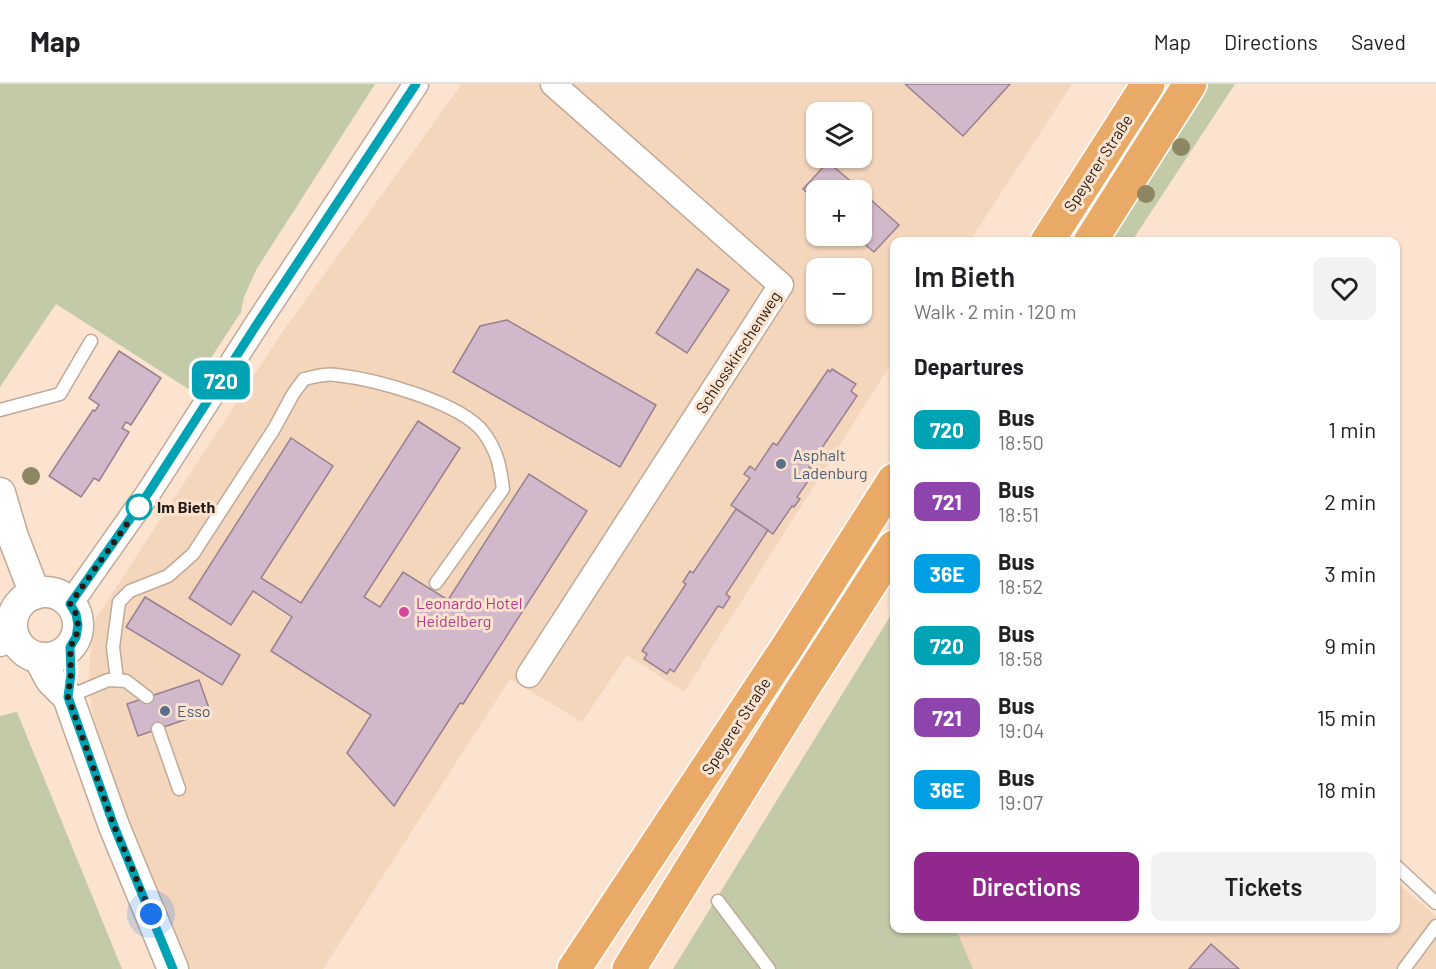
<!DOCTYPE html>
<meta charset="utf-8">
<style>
:root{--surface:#fff;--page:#f2f2f2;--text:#202124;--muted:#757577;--line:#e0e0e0;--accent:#90288d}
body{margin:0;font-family:Barlow,sans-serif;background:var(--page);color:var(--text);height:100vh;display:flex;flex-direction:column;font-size:22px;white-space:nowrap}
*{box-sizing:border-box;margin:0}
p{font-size:20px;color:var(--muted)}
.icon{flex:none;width:33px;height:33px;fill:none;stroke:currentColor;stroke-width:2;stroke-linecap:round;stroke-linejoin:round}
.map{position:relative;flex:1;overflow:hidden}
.details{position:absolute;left:890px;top:153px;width:510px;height:696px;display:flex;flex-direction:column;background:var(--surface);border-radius:12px;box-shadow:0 2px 4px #0004}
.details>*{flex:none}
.badge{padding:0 12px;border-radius:9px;font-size:21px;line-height:39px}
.tools{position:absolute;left:806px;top:18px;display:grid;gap:12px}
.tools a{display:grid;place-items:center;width:66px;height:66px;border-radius:12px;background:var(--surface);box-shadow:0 2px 4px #0004;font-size:30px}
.you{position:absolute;width:30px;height:30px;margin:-15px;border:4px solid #fff;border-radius:50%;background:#1a73e8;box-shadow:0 0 0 9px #1a73e833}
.map>.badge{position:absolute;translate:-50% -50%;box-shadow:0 0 0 3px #fff}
h2{padding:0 24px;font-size:22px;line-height:54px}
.round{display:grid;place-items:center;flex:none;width:63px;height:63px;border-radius:12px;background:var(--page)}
.summary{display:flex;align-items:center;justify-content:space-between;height:102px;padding:0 24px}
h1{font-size:28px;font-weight:600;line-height:45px}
.action{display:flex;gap:12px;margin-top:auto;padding:12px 24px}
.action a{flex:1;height:69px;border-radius:12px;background:var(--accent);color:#fff;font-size:24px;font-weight:600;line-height:69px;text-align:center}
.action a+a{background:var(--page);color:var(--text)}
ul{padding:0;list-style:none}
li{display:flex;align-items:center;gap:18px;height:72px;padding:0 24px}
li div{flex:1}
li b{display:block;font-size:22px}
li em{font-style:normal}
li .badge{min-width:66px;font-weight:700;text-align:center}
header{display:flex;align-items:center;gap:36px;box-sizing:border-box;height:84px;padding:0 30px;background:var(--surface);border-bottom:2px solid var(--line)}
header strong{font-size:28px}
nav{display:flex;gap:33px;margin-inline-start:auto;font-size:21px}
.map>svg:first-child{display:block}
</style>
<header>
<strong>Map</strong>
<nav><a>Map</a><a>Directions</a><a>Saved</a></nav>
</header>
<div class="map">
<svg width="1436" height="885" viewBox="0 0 1436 885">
<rect width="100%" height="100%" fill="#fbe3cf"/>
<g fill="#f4d6bc" fill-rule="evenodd">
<path d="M462,0h610l-102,157 -76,1v117l-210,333 -57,-37 -45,67 -72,-43 -187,290h-150l-65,-160 -20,-124 5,-62 188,-289zM816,28h45v46h-45zM816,106h45v46h-45zM816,184h45v46h-45z"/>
<path d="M1395,797l41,35v53h-463l-17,-40 439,-1z"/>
</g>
<g fill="#c2caa8">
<path d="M0,0h375l-119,186 -12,27 -3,15 -51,78 -134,-86 -56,83z"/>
<path d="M1205,0h30l-103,157 -28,1z"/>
<path d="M894,526v318l62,1 17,40h-300z"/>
<path d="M16,628h1l105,257h-122v-253z"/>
</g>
<g fill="#d1b8ca" stroke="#988091" stroke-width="1.5">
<path d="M905,0h105l-47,52z"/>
<path d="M828,78l33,28h-45v11l-13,-12z"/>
<path d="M861,107l38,34 -25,27 -19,-16h6z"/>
<path d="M697,185l32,21 -42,63 -31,-20z"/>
<path d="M507,236l149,85 -36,62 -167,-95 27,-46z"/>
<path d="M119,267l42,27 -30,47 -5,-3 -4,6 7,4 -30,49 -5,-3 -13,19 -32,-21 44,-66 2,1 4,-6 -10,-7z"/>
<path d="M832,285l24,15 -5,7 6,5 -48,71 6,4 -18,26 3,2 -6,8 -2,-1 -19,28 -42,-29 19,-27 -6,-4 6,-8 5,4 18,-27 4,2 51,-75 2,2z"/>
<path d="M418,337l42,27 -96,149 16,10 23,-35 45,28 81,-126 58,37 -124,193 -3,-1 -66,103 -47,-53 24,-38 -100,-64 21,-34 -39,-26 -22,34 -42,-27 102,-160 42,28 -72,112 40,25z"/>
<path d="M736,425l32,21 -42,64 4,3 -7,11 -5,-2 -44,66 -4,-3 -3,5 -23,-15 3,-5 -5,-3 44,-67 -3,-2 7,-11 3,2z"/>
<path d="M145,513l95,58 -18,30 -96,-58z"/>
<path d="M199,596l11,31 -72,25 -11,-32z"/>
<path d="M1211,860l28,25h-50z"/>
</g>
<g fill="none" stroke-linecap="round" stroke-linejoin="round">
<g stroke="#c0a996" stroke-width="15">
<g id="service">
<path d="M0,326l60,-16 31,-53"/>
<path d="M117,596l-4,-33 6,-45 11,-11 38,-15 25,-22 81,-125 19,-35 11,-15c10,-2 22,-6 32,-4 38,4 125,27 148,58 14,20 16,33 19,56l-67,94"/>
<path d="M68,613l40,-17 18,1 21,16"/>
<path d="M158,645l21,60"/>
<path d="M1395,781l41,38"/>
<path d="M718,817l51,68"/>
<path d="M1404,885l32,-43"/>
</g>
</g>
<g stroke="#c0a996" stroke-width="27">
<g id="minor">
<path d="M70,520l79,-112 110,-171 157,-237"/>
<path d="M0,560l15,-5"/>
<path d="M529,591l252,-390 -228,-201"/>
</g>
</g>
<g stroke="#c0a996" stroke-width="33">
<g id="tertiary">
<path d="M0,409l13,44 22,57"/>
<circle cx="45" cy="541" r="33"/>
<path d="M39,574l12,22 17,17 46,129 59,143"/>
</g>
</g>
<g stroke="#fff" stroke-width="36">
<g id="primary">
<path d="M1047,158l101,-158"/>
<path d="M1090,158l100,-158"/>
<path d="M574,885l212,-320 108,-169"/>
<path d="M629,885l171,-276 94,-146"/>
</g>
</g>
<use href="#service" stroke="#fff" stroke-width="12"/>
<use href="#minor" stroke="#fff" stroke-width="24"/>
<use href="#tertiary" stroke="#fff" stroke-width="30"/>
<use href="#primary" stroke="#e9a967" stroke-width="33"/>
</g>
<g fill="#8d8663">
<circle cx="1181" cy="63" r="9"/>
<circle cx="1146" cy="110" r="9"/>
<circle cx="31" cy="392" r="9"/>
</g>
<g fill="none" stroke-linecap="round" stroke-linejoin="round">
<g stroke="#fff" stroke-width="14">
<path id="line" d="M173,885l-59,-143 -46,-129 3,-23 -1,-27 6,-10 2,-12 -2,-11 -6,-10 79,-112 110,-171 157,-237"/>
</g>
<use href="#line" stroke="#00a3b4" stroke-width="9"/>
<path stroke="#241c14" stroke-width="6" stroke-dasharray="0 10.8" d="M139,423l-69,97 6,10 2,11 -2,12 -6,10 1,27 -3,23 46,129 37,88"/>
</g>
<g fill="#5c6f8a" stroke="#fbe3cf" stroke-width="2">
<circle cx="781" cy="380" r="6"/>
<circle cx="165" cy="627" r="6"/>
</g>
<circle fill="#fff" stroke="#00a3b4" stroke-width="3" cx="139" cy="423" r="12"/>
<circle fill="#d1479c" stroke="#fbe3cf" stroke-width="2" cx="404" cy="528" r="6"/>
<g text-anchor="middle" stroke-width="6" stroke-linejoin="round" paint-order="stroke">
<g font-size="16" fill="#241c14" stroke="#fbe3cf">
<text transform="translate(1098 79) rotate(-57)" y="6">Speyerer Straße</text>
<text transform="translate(738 268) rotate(-57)" y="6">Schlosskirschenweg</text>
<text transform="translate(736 642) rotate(-57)" y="6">Speyerer Straße</text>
</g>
<g font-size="16" fill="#4e5e75" stroke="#fbe3cf" text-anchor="start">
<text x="793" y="377">Asphalt<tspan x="793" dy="18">Ladenburg</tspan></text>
<text x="177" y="633">Esso</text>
</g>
<g font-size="16" font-weight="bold" fill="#241c14" stroke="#fbe3cf" text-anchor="start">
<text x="157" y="429">Im Bieth</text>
</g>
<g font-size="16" fill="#b23c85" stroke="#fbe3cf" text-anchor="start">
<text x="416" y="525">Leonardo Hotel<tspan x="416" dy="18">Heidelberg</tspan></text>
</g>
</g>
</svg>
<div class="tools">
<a><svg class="icon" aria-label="layers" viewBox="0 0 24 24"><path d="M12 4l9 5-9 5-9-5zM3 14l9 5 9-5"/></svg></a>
<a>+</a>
<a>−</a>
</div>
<div class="you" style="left:151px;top:830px"></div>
<b class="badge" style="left:221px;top:296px;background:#00a3b4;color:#fff">720</b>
<section class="details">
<div class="summary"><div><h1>Im Bieth</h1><p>Walk · 2 min · 120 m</p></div><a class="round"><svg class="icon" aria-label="heart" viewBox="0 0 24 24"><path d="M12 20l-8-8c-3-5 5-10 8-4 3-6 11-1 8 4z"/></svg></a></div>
<h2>Departures</h2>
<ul>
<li><span class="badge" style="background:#00a3b4;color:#fff">720</span><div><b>Bus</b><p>18:50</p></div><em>1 min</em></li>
<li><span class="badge" style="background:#8e44ad;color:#fff">721</span><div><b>Bus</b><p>18:51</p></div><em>2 min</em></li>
<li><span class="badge" style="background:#009ee2;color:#fff">36E</span><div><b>Bus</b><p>18:52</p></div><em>3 min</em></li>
<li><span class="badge" style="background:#00a3b4;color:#fff">720</span><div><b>Bus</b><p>18:58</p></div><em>9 min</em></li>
<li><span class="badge" style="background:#8e44ad;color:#fff">721</span><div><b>Bus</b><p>19:04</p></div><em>15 min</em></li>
<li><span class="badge" style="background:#009ee2;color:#fff">36E</span><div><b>Bus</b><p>19:07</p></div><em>18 min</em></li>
</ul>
<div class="action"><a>Directions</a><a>Tickets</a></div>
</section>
</div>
